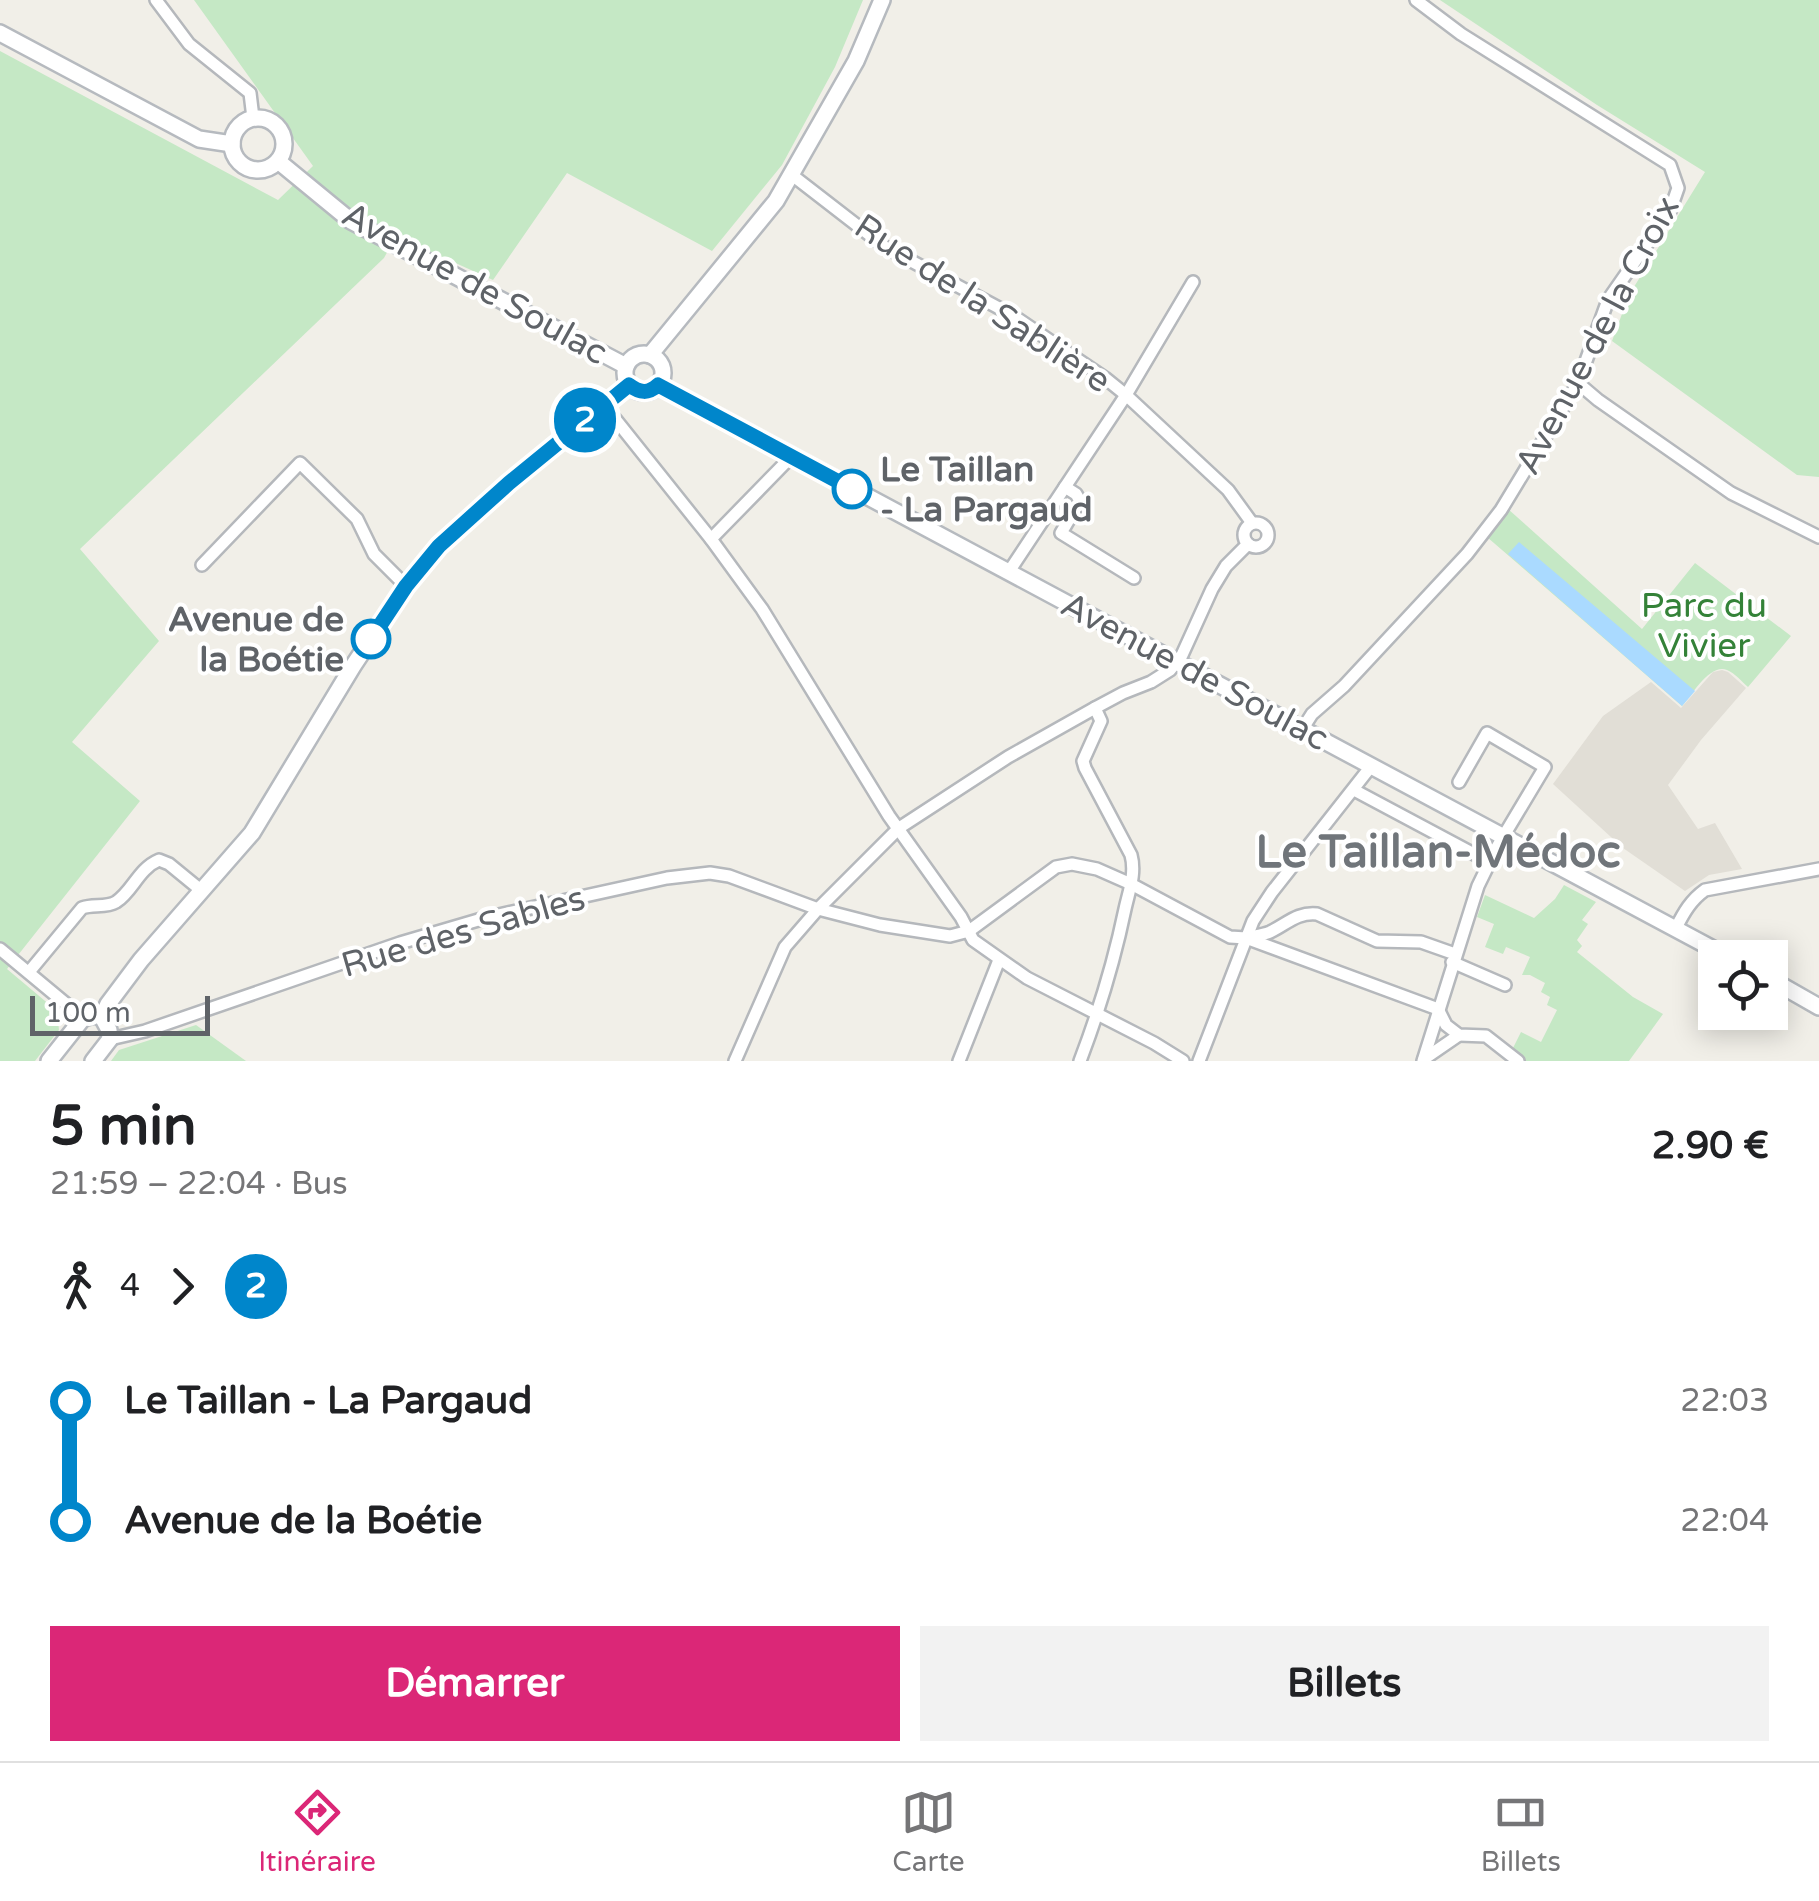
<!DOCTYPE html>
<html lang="fr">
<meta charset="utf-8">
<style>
:root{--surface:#fff;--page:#f2f2f2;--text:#202124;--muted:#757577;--line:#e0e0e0;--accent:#db2777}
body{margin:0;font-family:"Varela Round",sans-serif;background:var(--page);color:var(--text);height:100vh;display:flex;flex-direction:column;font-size:38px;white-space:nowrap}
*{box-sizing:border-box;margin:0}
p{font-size:32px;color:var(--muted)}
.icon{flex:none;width:55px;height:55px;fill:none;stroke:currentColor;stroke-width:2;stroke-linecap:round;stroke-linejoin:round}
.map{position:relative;height:1061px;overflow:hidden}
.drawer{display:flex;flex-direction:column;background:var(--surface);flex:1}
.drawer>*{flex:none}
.badge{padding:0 20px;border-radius:32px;font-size:35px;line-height:65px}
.tools{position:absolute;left:1698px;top:940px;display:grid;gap:20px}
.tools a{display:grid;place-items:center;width:90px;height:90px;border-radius:0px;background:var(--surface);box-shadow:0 5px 25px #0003;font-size:50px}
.scale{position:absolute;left:30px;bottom:25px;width:180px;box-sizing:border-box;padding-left:10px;border:5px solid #5f6368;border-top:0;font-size:28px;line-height:35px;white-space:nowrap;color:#5f6368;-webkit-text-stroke:8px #fff;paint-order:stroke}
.map>.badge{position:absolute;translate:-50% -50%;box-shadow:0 0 0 5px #fff}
.legs{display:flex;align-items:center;gap:15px;height:110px;padding:0 50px;font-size:32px}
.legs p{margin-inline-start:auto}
.summary{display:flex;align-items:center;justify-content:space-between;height:170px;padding:0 50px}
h1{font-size:55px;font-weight:800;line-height:75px}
.cta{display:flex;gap:20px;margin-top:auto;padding:20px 50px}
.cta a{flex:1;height:115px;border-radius:0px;background:var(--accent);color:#fff;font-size:40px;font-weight:800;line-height:115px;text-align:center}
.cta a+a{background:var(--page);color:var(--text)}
ul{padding:0 50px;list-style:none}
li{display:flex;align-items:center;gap:35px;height:120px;font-size:38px}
li i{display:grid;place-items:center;width:15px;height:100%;margin:0 12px;background:currentColor}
li i::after{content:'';width:25px;height:25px;margin:-12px;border:8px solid;border-radius:50%;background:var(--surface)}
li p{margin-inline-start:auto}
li:first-child i{background:linear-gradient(#0000 50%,currentColor 0)}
li:last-child i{background:linear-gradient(currentColor 50%,#0000 0)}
.tab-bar{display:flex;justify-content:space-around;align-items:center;height:140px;border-top:2px solid var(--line);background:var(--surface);font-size:28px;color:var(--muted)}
.tab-bar a{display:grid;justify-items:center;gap:5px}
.tab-bar .selected{color:var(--accent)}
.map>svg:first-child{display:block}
</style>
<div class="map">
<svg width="1819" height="1061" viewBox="0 0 1819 1061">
<rect width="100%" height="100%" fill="#f1efe8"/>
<path fill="#e1ded6" d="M1722,670l6,2 18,16 -45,52 -33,45 30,44 17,-6 27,46 -33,6 -24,16 -62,-43 -70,-64 50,-68 48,-34 30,26 32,-36z"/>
<g fill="#c5e8c5">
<path d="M194,0h669l-28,67 -53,98 -70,86 -145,-78 -74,107 -97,-44 -12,22 -304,291 79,92 -87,101 68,59 -133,168 50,42 2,19 -24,31h-35v-1010l278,149 35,-34z"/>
<path d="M1440,0h379v477l-22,-2 -185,-134 17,-46 76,-123 -108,-67z"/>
<path d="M1508,509l134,120 53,-66 96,73 -43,51c-6,-5 -13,-14 -21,-17 -17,-7 -35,25 -45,36l-195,-169z"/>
<path d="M1564,885l32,17 -14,18 6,4 -11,16 5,6 -5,6 56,45 30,17 -34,47h-104l-13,-11 9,-18 20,10 16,-32 -10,-5 3,-8 -9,-5 4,-9 -15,-8h-8l8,-18 -24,-10 -3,7 -18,-7 9,-23 -17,-7 8,-22 49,23 21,-19z"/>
<path d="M196,1025l50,36h-135l8,-11z"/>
</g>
<path fill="#aadaff" d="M1519,542l176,149 -13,15 -174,-152z"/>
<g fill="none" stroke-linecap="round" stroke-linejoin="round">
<g stroke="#b5b8bc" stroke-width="16">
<g id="minor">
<path d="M156,0l33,44 61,49 3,25"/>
<path d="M792,175l93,72 127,68 93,63 21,17 102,95 24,33"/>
<path d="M1578,383l20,17 133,93 88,44"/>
<path d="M604,405l107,134 51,70 127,207 72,101 12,23 54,38 127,65 29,18"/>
<path d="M1065,487l11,7 4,7 -19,32 73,45"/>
<circle cx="1256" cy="535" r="12"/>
<path d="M711,539l80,-82"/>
<path d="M202,565l98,-102 57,56 17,35 32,32"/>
<path d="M1008,573l118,-178 67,-113"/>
<path d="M1303,728l9,-14 32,-28 123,-132 34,-44 77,-127 30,-83 62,-89 8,-23 -8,-23 -209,-131 -45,-34"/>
<path d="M1354,790l135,72"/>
<path d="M1676,928c8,-16 15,-28 29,-38l114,-21"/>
<path d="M1246,938c8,-2 17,-3 24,-6 17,-8 27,-20 47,-18l60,27 44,1 34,12"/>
<path d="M0,949l83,69"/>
<path d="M1452,962l53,23"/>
<path d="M29,972l53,-64c11,-4 24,0 34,-6 17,-11 22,-33 43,-42l10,4 33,27"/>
<path d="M110,1039l35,-8 255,-88 85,-25 182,-40 43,-5 19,3 89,33 62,16 70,11 19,-5 87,-64 16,-3 25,5 34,15 99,53 16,1 192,71 8,16 13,10 27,1 32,25"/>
<path d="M1424,1059l35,-24"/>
<path d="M735,1061l50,-114 33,-38 81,-81 109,-71 87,-49 28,-15 28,-11 19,-12 12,-15 30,-66 14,-23 22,-22"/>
<path d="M959,1061l40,-101"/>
<path d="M1080,1061c19,-50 34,-99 45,-152 4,-18 11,-36 6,-54l-46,-87 -2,-7 18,-40 -6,-13"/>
<path d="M1199,1061l54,-140 19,-29 100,-127"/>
<path d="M1423,1061l55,-175 19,-39 48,-80 -58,-34 -28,49"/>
</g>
</g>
<g stroke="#b6babf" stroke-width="20">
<g id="secondary">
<path d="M0,33l199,106 33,5"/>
<circle cx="258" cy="144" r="26"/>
<path d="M278,161l73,60 275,145"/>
<circle cx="644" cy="373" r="19"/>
<path d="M650,355l126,-154 80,-140 26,-61"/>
<path d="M659,385l1071,573"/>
<path d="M1770,979l49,28"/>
<path d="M102,1017l6,-13 33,-44 111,-127 101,-167 53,-80 33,-40 70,-63 120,-98"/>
<path d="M49,1061l34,-43 11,-3 8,2"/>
<path d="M93,1061l17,-22 -1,-9 -7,-13"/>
</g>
</g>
<use href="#minor" stroke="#fff" stroke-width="11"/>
<use href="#secondary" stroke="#fff" stroke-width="15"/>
</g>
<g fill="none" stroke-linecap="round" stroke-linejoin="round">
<g stroke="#fff" stroke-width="22">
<path id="line-1" d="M371,639l35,-53 33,-40 70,-63 120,-98c11,8 19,9 29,0l194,104"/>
</g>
<use href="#line-1" stroke="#0086cb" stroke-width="15"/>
</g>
<g fill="#fff" stroke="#0086cb" stroke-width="5">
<circle cx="852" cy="489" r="18"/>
<circle cx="371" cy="639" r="18"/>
</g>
<g text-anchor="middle" stroke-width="8" stroke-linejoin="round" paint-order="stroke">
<g font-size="35" fill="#5f6368" stroke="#fff">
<text transform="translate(475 283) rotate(29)" y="12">Avenue de Soulac</text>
<text transform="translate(983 303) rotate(33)" y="12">Rue de la Sablière</text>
<text transform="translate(1597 335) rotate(-62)" y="12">Avenue de la Croix</text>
<text transform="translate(1195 671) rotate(28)" y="12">Avenue de Soulac</text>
<text transform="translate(463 931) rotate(-16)" y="12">Rue des Sables</text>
</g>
<g font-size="35" font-weight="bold" fill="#5f6368" stroke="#fff" text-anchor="start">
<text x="880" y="481">Le Taillan<tspan x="880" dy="40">- La Pargaud</tspan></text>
<text x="344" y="631" text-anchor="end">Avenue de<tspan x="344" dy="40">la Boétie</tspan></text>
</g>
<g font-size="35" fill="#348238" stroke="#fff">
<text x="1704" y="617">Parc du<tspan x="1704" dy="40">Vivier</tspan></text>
</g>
<g font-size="45" font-weight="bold" fill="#70757a" stroke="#fff">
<text x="1438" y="867">Le Taillan-Médoc</text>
</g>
</g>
</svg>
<div class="tools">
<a><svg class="icon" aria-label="locate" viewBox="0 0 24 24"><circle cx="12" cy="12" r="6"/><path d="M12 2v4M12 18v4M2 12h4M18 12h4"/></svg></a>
</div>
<div class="scale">100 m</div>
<b class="badge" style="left:585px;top:420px;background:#0086cb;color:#fff">2</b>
</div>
<section class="drawer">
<div class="summary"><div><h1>5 min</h1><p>21:59 – 22:04 · Bus</p></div><b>2.90 €</b></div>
<div class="legs"><svg class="icon" aria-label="walk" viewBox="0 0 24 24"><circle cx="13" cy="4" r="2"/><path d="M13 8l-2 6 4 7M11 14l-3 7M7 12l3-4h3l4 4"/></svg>4<svg class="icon" aria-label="forward" viewBox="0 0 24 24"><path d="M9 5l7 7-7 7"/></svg><b class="badge" style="background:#0086cb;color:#fff">2</b></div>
<ul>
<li><i style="color:#0086cb"></i><b>Le Taillan - La Pargaud</b><p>22:03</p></li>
<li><i style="color:#0086cb"></i><b>Avenue de la Boétie</b><p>22:04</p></li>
</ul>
<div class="cta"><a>Démarrer</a><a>Billets</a></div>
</section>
<nav class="tab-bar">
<a class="selected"><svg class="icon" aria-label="directions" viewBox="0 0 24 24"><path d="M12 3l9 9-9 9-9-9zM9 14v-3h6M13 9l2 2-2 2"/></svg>Itinéraire</a>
<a><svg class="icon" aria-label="map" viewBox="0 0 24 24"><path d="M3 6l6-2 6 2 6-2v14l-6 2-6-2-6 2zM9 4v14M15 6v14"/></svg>Carte</a>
<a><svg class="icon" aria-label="tickets" viewBox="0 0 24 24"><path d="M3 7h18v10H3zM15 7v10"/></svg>Billets</a>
</nav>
